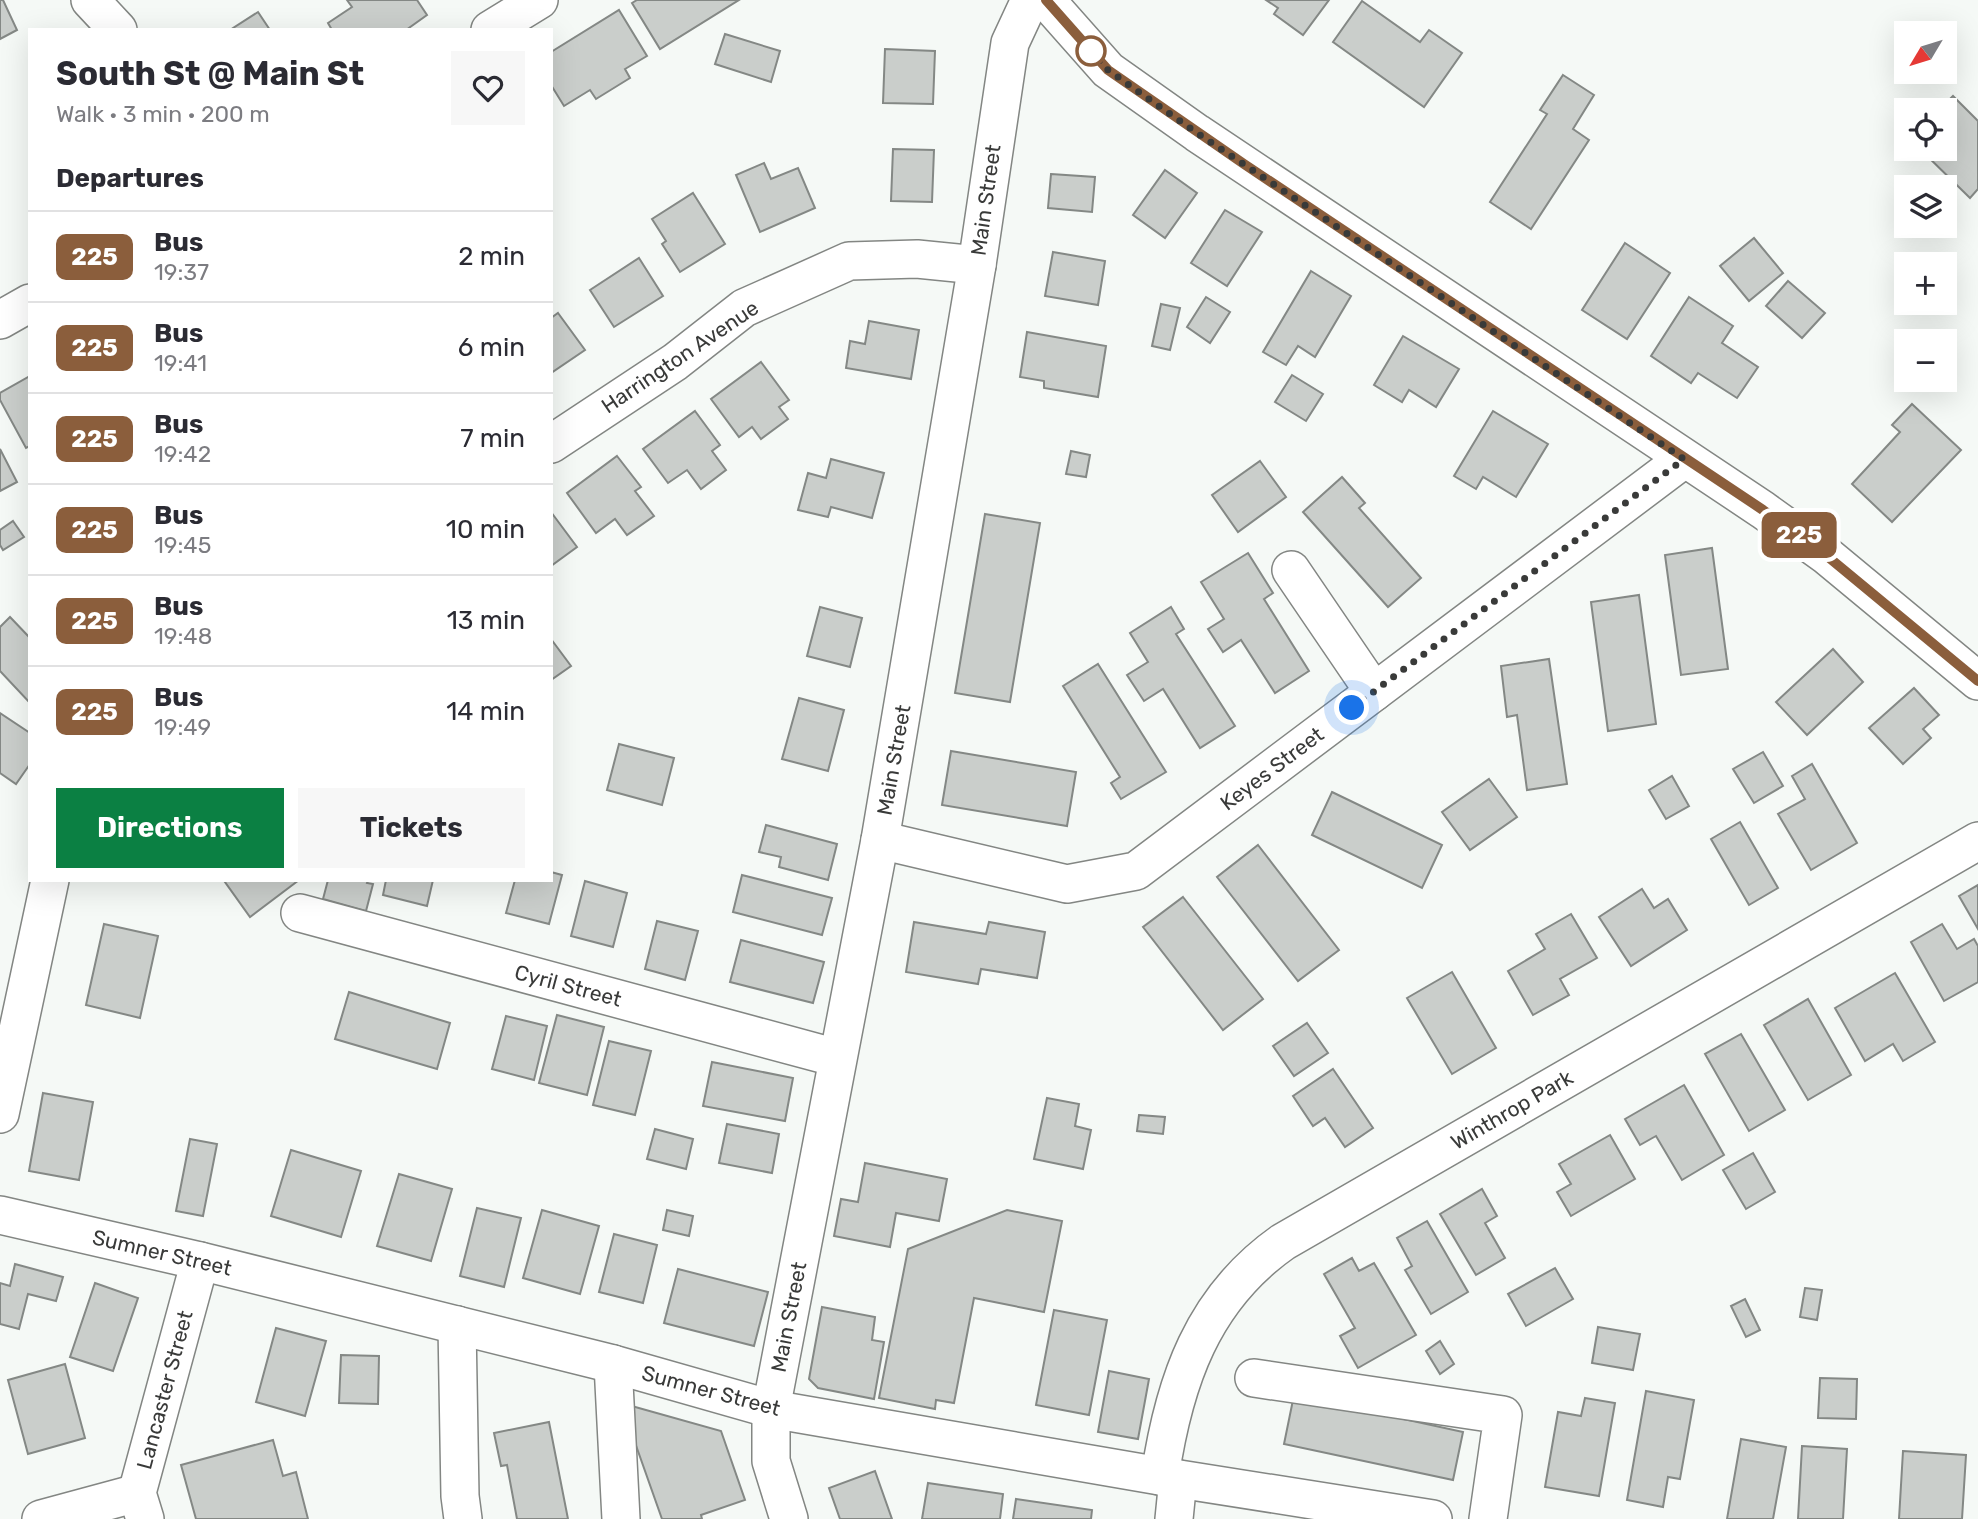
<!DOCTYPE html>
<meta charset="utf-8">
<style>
:root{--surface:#fff;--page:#f7f7f7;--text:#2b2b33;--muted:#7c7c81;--line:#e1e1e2;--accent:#0b8043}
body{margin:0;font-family:Rubik,sans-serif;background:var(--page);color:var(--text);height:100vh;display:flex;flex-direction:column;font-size:26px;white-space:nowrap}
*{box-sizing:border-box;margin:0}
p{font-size:23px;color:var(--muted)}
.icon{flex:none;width:38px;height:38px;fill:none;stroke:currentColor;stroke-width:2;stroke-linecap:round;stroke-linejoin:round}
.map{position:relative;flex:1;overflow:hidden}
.drawer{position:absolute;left:28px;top:28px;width:525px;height:854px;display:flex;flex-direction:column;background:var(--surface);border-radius:0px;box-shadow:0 7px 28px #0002}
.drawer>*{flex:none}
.badge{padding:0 14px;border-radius:10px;font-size:24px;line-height:46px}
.needle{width:46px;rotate:232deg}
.fabs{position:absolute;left:1894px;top:21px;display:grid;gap:14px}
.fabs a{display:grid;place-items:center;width:63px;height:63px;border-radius:0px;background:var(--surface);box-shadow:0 7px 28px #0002;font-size:35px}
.you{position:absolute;width:35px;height:35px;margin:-18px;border:5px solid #fff;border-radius:50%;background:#1a73e8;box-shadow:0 0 0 10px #1a73e833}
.map>.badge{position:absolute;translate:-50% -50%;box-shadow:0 0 0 4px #fff}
h2{padding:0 28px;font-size:26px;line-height:63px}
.round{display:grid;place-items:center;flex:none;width:74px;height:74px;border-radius:0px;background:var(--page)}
.overview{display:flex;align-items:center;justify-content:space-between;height:119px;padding:0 28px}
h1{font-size:33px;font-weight:700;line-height:52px}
.primary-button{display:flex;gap:14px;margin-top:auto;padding:14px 28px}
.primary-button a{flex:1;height:80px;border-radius:0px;background:var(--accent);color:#fff;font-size:28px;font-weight:700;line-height:80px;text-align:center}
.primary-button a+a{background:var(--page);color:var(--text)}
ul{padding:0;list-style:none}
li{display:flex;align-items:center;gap:21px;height:91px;padding:0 28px;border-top:2px solid var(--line)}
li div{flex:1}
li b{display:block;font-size:26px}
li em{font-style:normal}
li .badge{min-width:77px;font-weight:700;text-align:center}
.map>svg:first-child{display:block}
</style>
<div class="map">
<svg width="1978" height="1519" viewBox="0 0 1978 1519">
<rect width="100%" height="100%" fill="#f5f9f6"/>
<g fill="#cacecb" stroke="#848885" stroke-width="2">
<path d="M0,0h3l14,30 -17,9z"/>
<path d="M347,0h70l10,15 -21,15h-74l-4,-7 24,-16z"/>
<path d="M637,0h102l-79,49 -28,-46z"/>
<path d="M1266,0h63l-26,35 -29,-21 4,-6z"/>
<path d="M1362,1l58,41 9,-12 33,23 -38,54 -91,-65z"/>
<path d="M619,10l28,46 -22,13 5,9 -34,21 -6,-9 -26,16 -13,-21v-33z"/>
<path d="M258,12l12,18h-40z"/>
<path d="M725,34l55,17 -9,31 -56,-18z"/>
<path d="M885,49l50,2 -2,53 -50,-1z"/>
<path d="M1563,75l31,20 -21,34 16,11 -58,89 -41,-27 57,-88 -7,-4z"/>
<path d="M1953,96l25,25v68l-8,9 -50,-49h24v-39h-5z"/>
<path d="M893,149l41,1 -2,52 -41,-1z"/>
<path d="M764,163l7,16 27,-11 17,40 -55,24 -24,-57z"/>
<path d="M1165,170l32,23 -32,45 -32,-23z"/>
<path d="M1051,174l44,3 -3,35 -44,-4z"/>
<path d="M693,193l32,51 -45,28 -18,-28 4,-3 -14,-22z"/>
<path d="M1225,210l37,22 -35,54 -36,-23z"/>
<path d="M1754,238l29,35 -34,28 -29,-35z"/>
<path d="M1625,243l45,30 -43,66 -45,-29z"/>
<path d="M1053,252l52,9 -7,44 -53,-9z"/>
<path d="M639,258l24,38 -49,31 -24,-37z"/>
<path d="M1311,271l40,25 -36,61 -17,-11 -12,19 -23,-13z"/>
<path d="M1788,281l37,32 -23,25 -36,-32z"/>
<path d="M1206,297l24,15 -20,31 -23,-16z"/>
<path d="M1689,297l44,29 -11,17 36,24 -21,31 -39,-25 -7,10 -40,-27z"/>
<path d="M1161,304l19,4 -10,42 -18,-4z"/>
<path d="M558,313l27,37 -34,23v-55z"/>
<path d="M869,321l50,9 -8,49 -65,-11 4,-27 15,3z"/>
<path d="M1027,332l79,14 -8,51 -54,-9v-7l-24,-4z"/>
<path d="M1403,336l56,33 -23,38 -27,-17 -7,12 -28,-17z"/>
<path d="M761,362l28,38 -10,7 9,12 -27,20 -9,-12 -13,10 -28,-38z"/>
<path d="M1292,375l31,19 -17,27 -31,-19z"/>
<path d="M30,376v70l-4,2 -26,-48v-7z"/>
<path d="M1912,404l49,46 -69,72 -40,-38 48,-52 -8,-7z"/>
<path d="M695,411l25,34 -8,6 14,19 -25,19 -14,-19 -19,13 -25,-34z"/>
<path d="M1493,411l55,33 -32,53 -33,-20 -7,12 -22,-13z"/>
<path d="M0,449l17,33 -17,9z"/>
<path d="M1071,451l19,4 -4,22 -20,-3z"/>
<path d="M617,456l24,31 -6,4 19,25 -27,19 -12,-16 -19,14 -29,-40z"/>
<path d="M831,459l53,14 -12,45 -41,-11 -3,10 -30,-7 10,-37 18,5z"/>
<path d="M1260,461l26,36 -48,35 -26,-37z"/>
<path d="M1342,477l23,26 -6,5 62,70 -33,29 -85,-95z"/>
<path d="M551,512l26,35 -26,19z"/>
<path d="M985,514l55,9 -30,179 -55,-9z"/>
<path d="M13,521l11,16 -21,13 -3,-5v-15z"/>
<path d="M1712,548l16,121 -47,6 -16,-120z"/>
<path d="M1248,553l25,40 -9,6 45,72 -34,22 -34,-53 -18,12 -15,-23 16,-10 -23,-37z"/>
<path d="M1639,595l17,129 -48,7 -17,-129z"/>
<path d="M820,607l42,11 -12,49 -43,-11z"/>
<path d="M1171,607l13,22 -8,5 59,92 -35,22 -37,-59 -19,12 -17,-26 21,-13 -18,-29z"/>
<path d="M10,617l20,21v65l-30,-32v-44z"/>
<path d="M551,639l20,27 -20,14z"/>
<path d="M1833,649l30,33 -56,53 -31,-33z"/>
<path d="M1549,659l18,125 -40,6 -10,-75 -10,2 -6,-51z"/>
<path d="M1098,664l68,108 -45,27 -10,-16 9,-6 -57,-91z"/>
<path d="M1914,688l25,27 -16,14 8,9 -28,26 -34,-36z"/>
<path d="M799,698l45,12 -16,61 -46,-12z"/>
<path d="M0,713l30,20v31l-14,20 -16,-11z"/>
<path d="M619,744l55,14 -12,47 -55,-15z"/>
<path d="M951,751l125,21 -9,54 -125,-21z"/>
<path d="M1763,752l20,34 -29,17 -21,-34z"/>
<path d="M1812,764l45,79 -46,27 -33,-56 27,-15 -13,-23z"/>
<path d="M1672,776l17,30 -23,13 -17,-29z"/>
<path d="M1489,779l28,38 -47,33 -28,-38z"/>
<path d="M1332,792l110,53 -20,43 -110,-53z"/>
<path d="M1740,822l38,66 -29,17 -38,-66z"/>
<path d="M766,825l71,19 -9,36 -49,-13 2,-10 -22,-5z"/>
<path d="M1258,845l81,105 -41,31 -81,-104z"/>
<path d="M551,872l11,3 -13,49 -43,-11 9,-33h36z"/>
<path d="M742,875l90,23 -10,37 -89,-23z"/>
<path d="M227,880h72l-49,37 -25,-35z"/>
<path d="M328,880h40l-1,3 6,1 -7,27 -43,-12z"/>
<path d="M386,880h47l-6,26 -44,-11z"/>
<path d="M585,881l42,12 -14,54 -42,-11z"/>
<path d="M1978,885v44l-19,-33z"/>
<path d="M1642,889l12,19 14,-9 19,31 -56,36 -32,-49z"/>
<path d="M1183,897l80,102 -40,31 -80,-103z"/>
<path d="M1571,914l26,44 -37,21 9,16 -36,20 -25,-44 37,-22 -9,-15z"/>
<path d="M657,921l41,10 -13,49 -40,-11z"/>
<path d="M914,922l72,12 3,-12 56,10 -8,46 -56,-9 -3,15 -72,-12z"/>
<path d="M104,924l54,12 -18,82 -54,-13z"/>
<path d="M1942,924l15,25 17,-10 4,7v36l-34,19 -33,-59z"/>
<path d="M741,940l83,22 -11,41 -83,-21z"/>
<path d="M1452,972l44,76 -44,26 -45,-76z"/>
<path d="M1895,973l40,69 -32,19 -10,-17 -28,17 -30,-53z"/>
<path d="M349,992l101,31 -13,46 -102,-30z"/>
<path d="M1808,999l43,76 -43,25 -44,-75z"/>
<path d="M557,1015l47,12 -17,68 -48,-12z"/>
<path d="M506,1016l41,10 -13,54 -42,-11z"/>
<path d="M1307,1023l21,30 -34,23 -21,-30z"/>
<path d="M1741,1034l44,76 -36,21 -44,-77z"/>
<path d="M609,1041l42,10 -16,64 -42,-10z"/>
<path d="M712,1062l81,16 -8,43 -82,-15z"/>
<path d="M1333,1069l40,59 -28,19 -20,-29 -12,8 -20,-30z"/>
<path d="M1684,1085l40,70 -42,25 -26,-44 -16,9 -15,-26z"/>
<path d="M43,1093l50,9 -14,78 -50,-9z"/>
<path d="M1047,1098l32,6 -4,22 16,4 -8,39 -49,-10z"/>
<path d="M1139,1115l26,2 -2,17 -26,-3z"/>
<path d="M727,1124l52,10 -7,39 -53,-10z"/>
<path d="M655,1129l38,10 -7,30 -39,-10z"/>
<path d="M1610,1135l25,44 -64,37 -14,-24 14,-8 -12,-20z"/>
<path d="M190,1139l27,5 -14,72 -27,-5z"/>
<path d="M291,1150l70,21 -20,66 -70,-21z"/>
<path d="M1753,1153l22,39 -29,17 -23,-39z"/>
<path d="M865,1163l82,16 -8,42 -43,-8 -6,34 -56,-11 7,-37 17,3z"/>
<path d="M399,1174l53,15 -21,72 -54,-15z"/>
<path d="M1482,1189l15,27 -12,7 20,35 -29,17 -36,-61z"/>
<path d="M477,1208l44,10 -17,69 -44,-11z"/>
<path d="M542,1210l57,16 -19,68 -57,-16z"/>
<path d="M667,1210l26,6 -4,20 -26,-6z"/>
<path d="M1007,1210l55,11 -18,91 -70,-14 -20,105 -18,-3 -1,9 -56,-11 29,-149z"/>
<path d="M1427,1221l41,71 -37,22 -26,-44 7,-4 -15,-28z"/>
<path d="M614,1234l43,11 -14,58 -44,-11z"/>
<path d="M1352,1258l7,13 15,-8 42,72 -58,33 -18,-32 15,-8 -31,-54z"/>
<path d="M15,1264l48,13 -7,24 -28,-7 -9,35 -19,-5v-41l10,3z"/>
<path d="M1555,1268l18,31 -47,27 -18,-32z"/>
<path d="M678,1269l90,23 -14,54 -90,-23z"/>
<path d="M95,1283l43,15 -25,73 -43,-14z"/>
<path d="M1805,1288l17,2 -5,30 -17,-3z"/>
<path d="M1745,1299l15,31 -14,7 -15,-31z"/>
<path d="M822,1307l53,10 -3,23 12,2 -10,57 -56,-11 -9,-9z"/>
<path d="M1054,1310l53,10 -18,95 -53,-10z"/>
<path d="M1598,1327l42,7 -7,36 -41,-7z"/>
<path d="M276,1328l50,13 -21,75 -49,-14z"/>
<path d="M1440,1341l14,23 -14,10 -14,-23z"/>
<path d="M341,1355l38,1 -1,48 -39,-1z"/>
<path d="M65,1364l20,74 -57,16 -20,-74z"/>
<path d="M1109,1371l40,8 -11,60 -40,-7z"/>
<path d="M1820,1378l37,1 -1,40 -38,-1z"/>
<path d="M1646,1391l48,9 -14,79 -12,-2 -5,30 -36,-7z"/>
<path d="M1294,1395l169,37 -10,48 -169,-36z"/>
<path d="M1585,1398l30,5 -16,93 -54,-9 13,-75 23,4z"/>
<path d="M621,1403l100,28 24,69 -44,15 1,4h-40z"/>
<path d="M549,1422l19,97h-51l-10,-54 -6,1 -7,-33z"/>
<path d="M1741,1439l45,8 -13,72h-46z"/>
<path d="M273,1440l10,36 13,-4 12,47h-112l-15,-54z"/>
<path d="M1802,1446l45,3 -4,70h-45z"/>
<path d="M1903,1451l63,4 -4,64h-63z"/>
<path d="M875,1471l17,48h-52l-11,-31z"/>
<path d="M928,1483l75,11 -3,25h-78z"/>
<path d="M1016,1499l76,11 -1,9h-78z"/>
</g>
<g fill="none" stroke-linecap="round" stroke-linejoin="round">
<g stroke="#838683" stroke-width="40">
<g id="minor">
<path d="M90,0l28,30"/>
<path d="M1046,0l62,70 89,63 566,377 64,46 151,125"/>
<path d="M490,30l49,-30"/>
<path d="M0,320l30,-17"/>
<path d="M551,444l124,-82 69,-54 105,-47 68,-2 60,6"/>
<path d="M1291,570l83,122"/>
<path d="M880,840l187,44 69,-13 548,-412"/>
<path d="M300,913l537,145"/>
<path d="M0,1114l50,-234"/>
<path d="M0,1215l200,46 413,103 158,45 389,67 273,43"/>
<path d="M457,1325l3,171 3,23"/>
<path d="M613,1364l8,155"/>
<path d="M1254,1378l249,37 -15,104"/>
<path d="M1160,1476c14,-94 42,-177 123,-234l695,-401"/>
<path d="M41,1519l96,-26"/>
<path d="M145,1519l-8,-26 63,-232"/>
<path d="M789,1519l-18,-58v-52l109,-569 97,-575 33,-222 20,-43"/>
<path d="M1174,1519l4,-40"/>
</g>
</g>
<use href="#minor" stroke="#fff" stroke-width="37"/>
</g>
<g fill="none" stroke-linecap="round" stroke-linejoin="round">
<g stroke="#fff" stroke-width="16">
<path id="line" d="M1046,0l62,70 136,94 519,346 64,46 151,125"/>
</g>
<use href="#line" stroke="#8b5e3c" stroke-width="10"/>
<path stroke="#393a39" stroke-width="7" stroke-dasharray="0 12.6" d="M1091,51l17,19 89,63 487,326 -332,249"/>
</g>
<circle fill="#fff" stroke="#8b5e3c" stroke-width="3.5" cx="1091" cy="51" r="14"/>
<g text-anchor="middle" stroke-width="5" stroke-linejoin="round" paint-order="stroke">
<g font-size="21" fill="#393a39" stroke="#fff">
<text transform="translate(986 200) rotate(-82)" y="7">Main Street</text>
<text transform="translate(680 357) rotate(-34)" y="7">Harrington Avenue</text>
<text transform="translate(894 760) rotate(-80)" y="7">Main Street</text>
<text transform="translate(1272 769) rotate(-37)" y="7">Keyes Street</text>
<text transform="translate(568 986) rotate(15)" y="7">Cyril Street</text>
<text transform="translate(1512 1110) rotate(-30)" y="7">Winthrop Park</text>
<text transform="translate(162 1253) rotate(13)" y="7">Sumner Street</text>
<text transform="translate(789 1317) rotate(-79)" y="7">Main Street</text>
<text transform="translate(165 1390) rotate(-75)" y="7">Lancaster Street</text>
<text transform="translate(711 1391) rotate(15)" y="7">Sumner Street</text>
</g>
</g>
</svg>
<div class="fabs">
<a><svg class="needle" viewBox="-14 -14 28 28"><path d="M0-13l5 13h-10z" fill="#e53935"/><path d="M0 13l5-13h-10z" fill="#7c7c81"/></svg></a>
<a><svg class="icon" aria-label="locate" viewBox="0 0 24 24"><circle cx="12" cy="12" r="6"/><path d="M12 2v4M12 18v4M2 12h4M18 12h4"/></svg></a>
<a><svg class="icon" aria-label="layers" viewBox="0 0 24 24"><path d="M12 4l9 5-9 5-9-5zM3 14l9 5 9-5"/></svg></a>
<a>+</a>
<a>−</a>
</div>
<div class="you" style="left:1352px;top:708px"></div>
<b class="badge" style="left:1799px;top:535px;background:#8b5e3c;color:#fff">225</b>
<section class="drawer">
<div class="overview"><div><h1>South St @ Main St</h1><p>Walk · 3 min · 200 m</p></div><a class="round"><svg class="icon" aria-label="heart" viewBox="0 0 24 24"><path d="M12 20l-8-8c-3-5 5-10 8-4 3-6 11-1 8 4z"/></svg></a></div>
<h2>Departures</h2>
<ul>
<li><span class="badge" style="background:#8b5e3c;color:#fff">225</span><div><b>Bus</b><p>19:37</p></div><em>2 min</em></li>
<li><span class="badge" style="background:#8b5e3c;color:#fff">225</span><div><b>Bus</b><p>19:41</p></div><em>6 min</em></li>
<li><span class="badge" style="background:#8b5e3c;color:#fff">225</span><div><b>Bus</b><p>19:42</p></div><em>7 min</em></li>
<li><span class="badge" style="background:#8b5e3c;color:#fff">225</span><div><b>Bus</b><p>19:45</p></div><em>10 min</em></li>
<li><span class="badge" style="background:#8b5e3c;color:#fff">225</span><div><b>Bus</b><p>19:48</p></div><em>13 min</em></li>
<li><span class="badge" style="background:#8b5e3c;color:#fff">225</span><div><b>Bus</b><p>19:49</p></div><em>14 min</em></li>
</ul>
<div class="primary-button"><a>Directions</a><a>Tickets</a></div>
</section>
</div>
